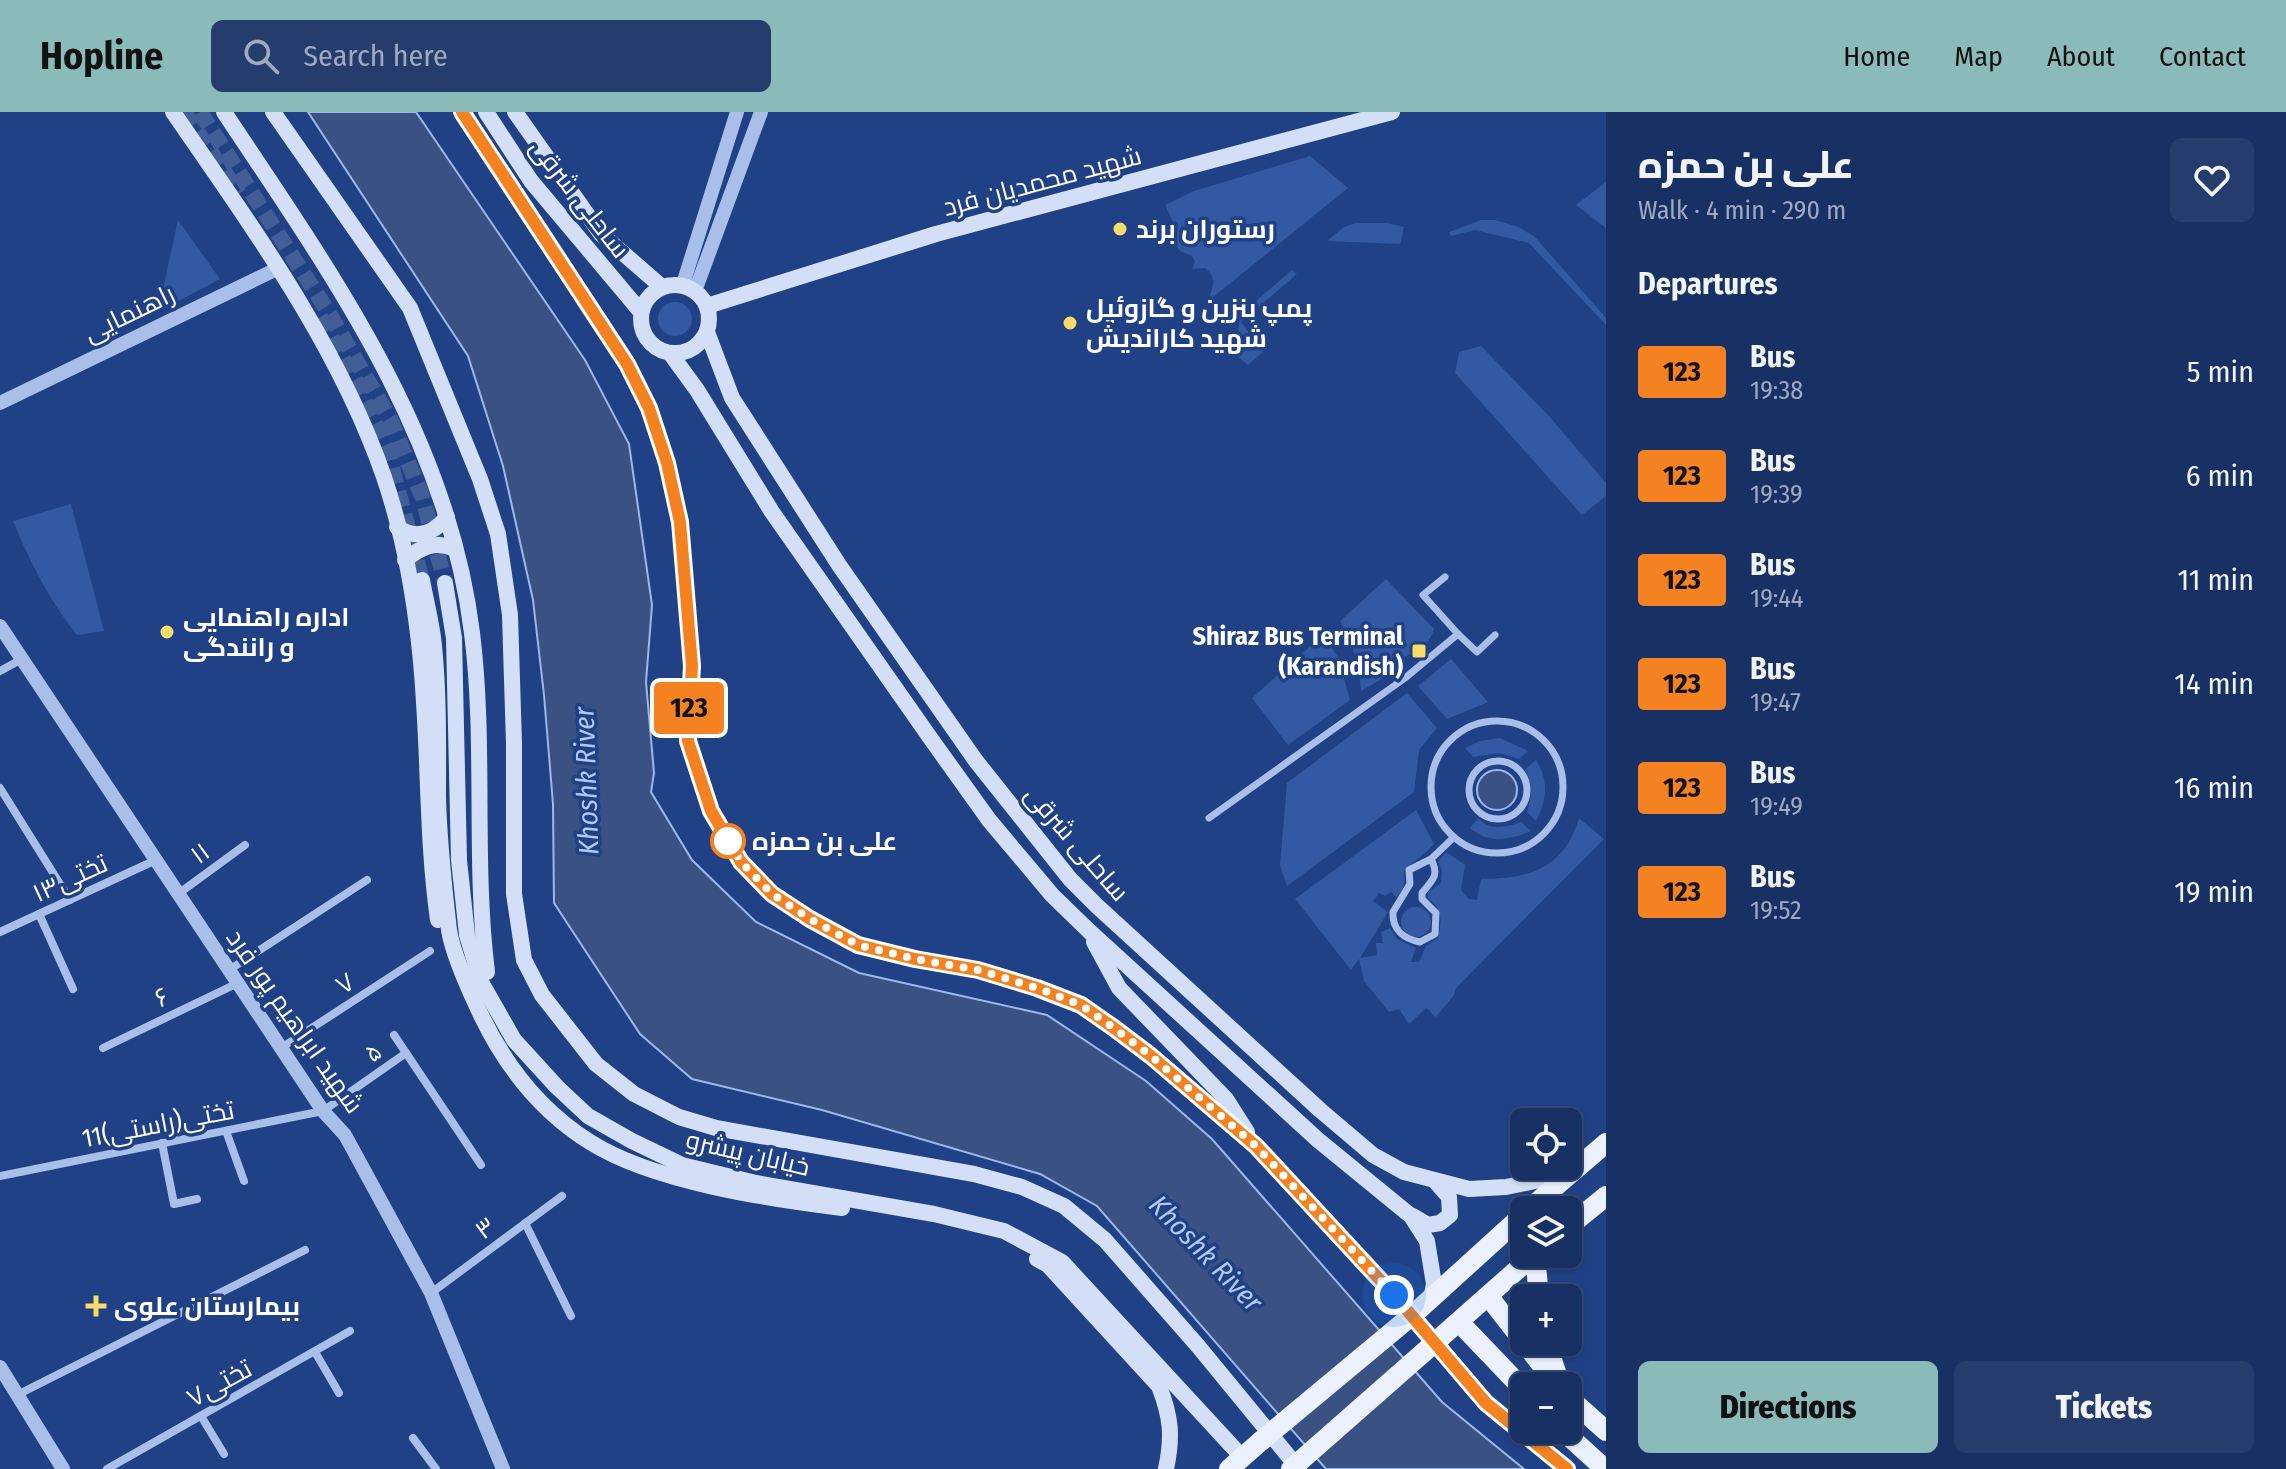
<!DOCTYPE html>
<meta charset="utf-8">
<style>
:root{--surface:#183164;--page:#253d6d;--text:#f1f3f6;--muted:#9fa9bf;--line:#364c78;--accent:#8bbbb9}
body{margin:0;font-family:"Fira Sans Condensed",Cairo,sans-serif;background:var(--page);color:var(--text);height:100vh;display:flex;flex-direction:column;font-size:30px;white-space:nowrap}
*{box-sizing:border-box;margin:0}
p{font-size:26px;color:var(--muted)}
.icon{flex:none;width:44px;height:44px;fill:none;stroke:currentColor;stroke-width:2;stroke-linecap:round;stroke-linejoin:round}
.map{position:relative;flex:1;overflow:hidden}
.drawer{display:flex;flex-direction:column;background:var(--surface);width:680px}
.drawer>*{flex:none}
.badge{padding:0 16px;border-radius:6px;font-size:28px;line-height:52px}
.tools{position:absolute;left:1510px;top:996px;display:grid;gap:16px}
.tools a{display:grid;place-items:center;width:72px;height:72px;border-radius:12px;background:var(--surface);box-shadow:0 2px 6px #0004,0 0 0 2px var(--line);font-size:40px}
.you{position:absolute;width:40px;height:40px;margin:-20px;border:6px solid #fff;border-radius:50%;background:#1a73e8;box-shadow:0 0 0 12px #1a73e833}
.map>.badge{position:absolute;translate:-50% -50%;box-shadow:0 0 0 4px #fff}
h2{padding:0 32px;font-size:30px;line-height:72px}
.round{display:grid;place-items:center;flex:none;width:84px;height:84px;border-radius:12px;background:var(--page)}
.summary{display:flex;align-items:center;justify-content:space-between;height:136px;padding:0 32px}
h1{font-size:38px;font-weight:800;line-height:60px}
.cta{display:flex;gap:16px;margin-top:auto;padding:16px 32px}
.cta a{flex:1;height:92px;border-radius:12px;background:var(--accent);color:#111;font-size:32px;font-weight:800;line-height:92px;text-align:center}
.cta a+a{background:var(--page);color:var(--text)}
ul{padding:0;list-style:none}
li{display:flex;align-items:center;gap:24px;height:104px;padding:0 32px}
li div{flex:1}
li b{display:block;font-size:30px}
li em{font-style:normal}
li .badge{min-width:88px;font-weight:700;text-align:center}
header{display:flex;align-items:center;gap:48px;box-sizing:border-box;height:112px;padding:0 40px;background:var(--accent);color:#111}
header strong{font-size:38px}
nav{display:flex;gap:44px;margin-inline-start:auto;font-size:28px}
.search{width:560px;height:72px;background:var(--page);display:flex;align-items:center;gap:20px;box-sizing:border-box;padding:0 28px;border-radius:12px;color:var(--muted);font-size:30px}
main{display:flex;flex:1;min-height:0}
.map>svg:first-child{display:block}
</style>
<header>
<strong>Hopline</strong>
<div class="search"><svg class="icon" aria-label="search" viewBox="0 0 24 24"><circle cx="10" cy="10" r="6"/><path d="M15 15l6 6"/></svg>Search here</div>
<nav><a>Home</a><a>Map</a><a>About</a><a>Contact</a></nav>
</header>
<main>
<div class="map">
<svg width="1606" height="1357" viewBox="0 0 1606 1357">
<rect width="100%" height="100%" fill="#204185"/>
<g fill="#3359a2">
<path d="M1310,44l38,32 -136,110 -2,-3c4,-12 6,-18 -5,-27l-13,1 3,-7 -3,-6 -12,-5 -14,-20 8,-7 -9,-19 29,-14z"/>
<path d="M1606,70v46l-30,-23z"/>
<path d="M178,108l42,59 -62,33z"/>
<path d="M1481,108h14l24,7 16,10 71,81v7l-77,-82 -54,-13 -24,6 -2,-4z"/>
<path d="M1356,111h31l17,4 -4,17 -73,-3 17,-14z"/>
<path d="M1292,158l5,4 -56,48 22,30 -15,13 -10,-8 -1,-22 4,-21z"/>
<circle cx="675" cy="207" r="17"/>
<path d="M1481,234l67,69 58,68v13l-24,19 -127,-142 4,-21z"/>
<path d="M71,392l33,127 -27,4c-28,-35 -47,-73 -64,-114z"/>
<path d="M1386,467l48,50c-5,18 -23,27 -40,31l-6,15 -27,16c-2,-27 -8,-47 -21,-70z"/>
<path d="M1323,523l15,22 12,43 -62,45 -36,-47z"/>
<path d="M1451,547l37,43 -41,17 -29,-33z"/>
<path d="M1407,581l30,35 -18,22 -5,42 -127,94 -7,-21 7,-82z"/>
<path d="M1500,626l28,13 -9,8 -20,-6 -26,4 -8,-9 15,-7z"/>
<path d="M1536,648c13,20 11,41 0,61l-9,-9c5,-17 6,-27 -2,-42z"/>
<path d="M1416,698l18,34c-9,11 -21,16 -30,27 1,11 1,19 -8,26l-5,-5 -6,4 -6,-3 -6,8 15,11 -28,46 17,-3 -1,-12h7l-2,-11 9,-4 7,11 19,9 -5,14h8l7,-16 12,-8c4,-17 5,-28 -10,-40v-6l13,-9 1,-13 -4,-8 8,-10 19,13 -4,25 8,9 8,1 4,-21c48,0 83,-10 98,-61l25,21 -148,149 -2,7 -18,22 -10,-9 -17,16 -10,-15 -10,3 -25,-31 -5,-22 -8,11 -56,-71z"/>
<path d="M1478,706c12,14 28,9 43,4l10,9c-22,9 -42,13 -61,-3z"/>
<circle cx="1416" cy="810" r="15"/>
</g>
<g fill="#395183" stroke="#9cb8eb" stroke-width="2">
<path d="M308,0h108l169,248 44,84 23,161 -6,77 8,91 -3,19 41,68 64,62 103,51 188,42 99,66 66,58 230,263 82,67h-198l-229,-263 -57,-32 -218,-64 -130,-31 -52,-45 -86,-131 -1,-99 -9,-109 -11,-95 -30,-134 -35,-110z"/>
<circle cx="1497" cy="678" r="20"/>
</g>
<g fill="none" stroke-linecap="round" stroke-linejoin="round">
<g stroke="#415e97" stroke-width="16" stroke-dasharray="16 8" stroke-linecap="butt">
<path d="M184,0l55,82"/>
<path d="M200,0l130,203 60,104 33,79 22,85"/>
<path d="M320,205l36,65 32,71 34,127"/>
</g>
<g stroke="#a8bfe9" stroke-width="7">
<path d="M1445,465l-22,18 35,39"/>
<circle cx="1497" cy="675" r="66"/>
<circle cx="1498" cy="678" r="29"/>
<path d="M1209,706l196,-140 53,-44 19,18 18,-17"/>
<path d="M1431,747l-22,11 1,14 -17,28c-1,18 11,27 27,30l15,-8 1,-21 -14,-14v-6c10,-13 18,-17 9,-34l21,-20"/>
</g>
<g stroke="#a8bfe9" stroke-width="8">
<path d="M0,559l22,-12"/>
<path d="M0,676l70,112"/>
<path d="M178,782l67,-49"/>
<path d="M39,802l34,75"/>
<path d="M0,820l156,-72"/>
<path d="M229,858l138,-90"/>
<path d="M394,923l87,130"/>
<path d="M103,936l135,-65"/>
<path d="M281,936l149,-97"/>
<path d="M226,1019l18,50"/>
<path d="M162,1031l12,61 23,-5"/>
<path d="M0,1064l323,-65 83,-58"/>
<path d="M525,1111l46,93"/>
<path d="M431,1181l131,-97"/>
<path d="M315,1240l24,41"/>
<path d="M17,1283l288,-145"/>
<path d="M201,1304l23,38"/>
<path d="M413,1326l23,31"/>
<path d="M107,1357l243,-138"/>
</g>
<g stroke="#a8bfe9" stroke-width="14">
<path d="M683,172l54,-172"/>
<path d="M695,179l66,-179"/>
<path d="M0,291l279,-135"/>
<path d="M0,514l323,485 22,24 86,158 72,176"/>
<path d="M0,1255l63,102"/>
</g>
<g stroke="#d3dff7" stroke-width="16">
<path d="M173,0c79,115 165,232 211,365 18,53 29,111 35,166 11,92 6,185 19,277"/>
<path d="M224,0c107,161 224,323 248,521 14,112 1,226 15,339"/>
<path d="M273,0l137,196 70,171 18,55 12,81 4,129v150l10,66 18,35 54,69 38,30 45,23 37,11 258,46 48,13 42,19 41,34 93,106 101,123"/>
<path d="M462,0l165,252 22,44 18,55 13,59 12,144 -4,75 23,70 30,51 31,32 38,25 48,26 57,14 63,11 59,18 44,17 33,23 37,28 105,90 138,149 92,108 81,66"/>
<path d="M486,0l45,69 110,131"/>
<path d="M515,0l86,122 61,53"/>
<circle cx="675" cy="207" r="34"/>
<path d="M707,194l229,-72 456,-122"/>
<path d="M707,220l25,66 107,167 137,196 94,118 27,27 223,204 53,45 31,17 65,17 37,-2 62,-13"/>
<path d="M670,241l27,37 75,122 159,227 58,81 63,75 36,35 230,210 93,76 16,25 7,43 -3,15"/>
<path d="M397,415c19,14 37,6 50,-10"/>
<path d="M405,448c16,-13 30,-20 50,-11"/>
<path d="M422,468c4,22 10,44 12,66 5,50 4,100 4,151 1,44 6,90 11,133 4,25 21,62 32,85 25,52 61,97 109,127 63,40 179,57 252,66"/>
<path d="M445,471l9,55 5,222 8,75 14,47 33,58 43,47 31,29 44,25 50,24 74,18 178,31 70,17 58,31 180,195"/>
<path d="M1094,830l25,46 107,111 21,33"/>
<path d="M1413,1104l15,9 12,-2 10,-8 -1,-18 -13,-15"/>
<path d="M1037,1147l11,6 111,121c12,31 14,50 7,83"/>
</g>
<g stroke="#ebf1fe" stroke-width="20">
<path d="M1528,1098l78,-67"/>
<path d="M1568,1115l38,-31"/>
<path d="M1535,1142l4,44"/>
<path d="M1489,1185l69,89"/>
<path d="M1416,1200l108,-98"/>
<path d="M1459,1210l65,68"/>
<path d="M1440,1226l95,-84"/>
<path d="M1546,1230l11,33"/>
<path d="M1568,1285l38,34"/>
<path d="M1562,1318l43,39"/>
<path d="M1229,1357l32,-28"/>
</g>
<g stroke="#ebf1fe" stroke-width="20">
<path d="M1261,1329l155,-129"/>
<path d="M1291,1357l149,-131"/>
</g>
</g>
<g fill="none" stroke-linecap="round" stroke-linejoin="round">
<g stroke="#fff" stroke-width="18">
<path id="line" d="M462,0l165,252 22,44 18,55 13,59 12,144 -4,75 23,70 30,51 31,32 38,25 48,26 57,14 63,11 59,18 44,17 33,23 37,28 105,90 138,149 92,108 81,66"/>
</g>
<use href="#line" stroke="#f58220" stroke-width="12"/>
<path stroke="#fff" stroke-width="8" stroke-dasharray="0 14.4" d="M728,729l-2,-5 15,26 31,32 38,25 48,26 57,14 63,11 59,18 44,17 33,23 37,28 105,90 138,149"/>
</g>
<g fill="#f7dd68" stroke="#204185" stroke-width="3">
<circle cx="1120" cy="117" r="8"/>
<circle cx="1070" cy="211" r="8"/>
<circle cx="167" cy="520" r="8"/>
<rect x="1411" y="531" width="16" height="16" rx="4"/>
<path d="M92 1182h8v8h8v8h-8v8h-8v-8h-8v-8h8z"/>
</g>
<circle fill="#fff" stroke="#f58220" stroke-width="4" cx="728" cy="729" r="16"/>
<g text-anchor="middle" stroke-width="7" stroke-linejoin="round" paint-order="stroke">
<g font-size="26" fill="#fff" stroke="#204185">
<text transform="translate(1042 69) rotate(-15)" y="9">شهید محمدیان فرد</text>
<text transform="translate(580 86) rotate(52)" y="9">ساحلی شرقی</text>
<text transform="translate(129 201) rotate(-26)" y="9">راهنمایی</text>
<text transform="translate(1077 731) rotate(49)" y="9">ساحلی شرقی</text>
<text transform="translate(200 741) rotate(-36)" y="9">۱۱</text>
<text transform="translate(70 766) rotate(-25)" y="9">تختی۱۳</text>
<text transform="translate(345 871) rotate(-33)" y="9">۷</text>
<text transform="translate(162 885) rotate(-26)" y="9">۶</text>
<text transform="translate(295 909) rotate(55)" y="9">شهید ابراهیم پور فرد</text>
<text transform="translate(373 940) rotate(-35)" y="9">۵</text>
<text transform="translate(158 1012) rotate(-11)" y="9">11تختی(راستی)</text>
<text transform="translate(748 1041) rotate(13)" y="9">خیابان پیشرو</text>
<text transform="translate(485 1116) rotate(-37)" y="9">۳</text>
<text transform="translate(219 1271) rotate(-29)" y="9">تختی۷</text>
</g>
<g font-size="26" font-weight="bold" fill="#fff" stroke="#204185" text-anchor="start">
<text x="1136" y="126">رستوران برند</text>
<text x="1086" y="205">پمپ بنزین و گازوئیل<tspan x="1086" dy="30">شهید کاراندیش</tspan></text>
<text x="183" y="514">اداره راهنمایی<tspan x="183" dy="30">و رانندگی</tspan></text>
<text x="1403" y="533" text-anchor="end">Shiraz Bus Terminal<tspan x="1403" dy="30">(Karandish)</tspan></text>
<text x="114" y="1203">بیمارستان علوی</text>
</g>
<g font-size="26" font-weight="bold" fill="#fff" stroke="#204185" text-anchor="start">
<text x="752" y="738">علی بن حمزه</text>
</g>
<g font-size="28" font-style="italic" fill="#b4c9f1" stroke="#204185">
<text transform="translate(586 669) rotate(-92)" y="10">Khoshk River</text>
<text transform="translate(1206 1141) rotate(46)" y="10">Khoshk River</text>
</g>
</g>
</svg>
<div class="tools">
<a><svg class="icon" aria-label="locate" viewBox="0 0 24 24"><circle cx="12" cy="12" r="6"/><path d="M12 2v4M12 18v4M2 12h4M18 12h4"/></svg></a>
<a><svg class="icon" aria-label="layers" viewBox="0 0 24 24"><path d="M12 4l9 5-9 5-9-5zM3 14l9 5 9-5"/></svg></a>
<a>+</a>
<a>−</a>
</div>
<div class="you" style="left:1394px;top:1183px"></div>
<b class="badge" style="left:689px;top:596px;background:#f58220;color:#111">123</b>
</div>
<section class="drawer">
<div class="summary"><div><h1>علی بن حمزه</h1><p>Walk · 4 min · 290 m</p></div><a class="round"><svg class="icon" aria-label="heart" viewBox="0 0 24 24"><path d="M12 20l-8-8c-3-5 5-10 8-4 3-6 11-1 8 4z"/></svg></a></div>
<h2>Departures</h2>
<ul>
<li><span class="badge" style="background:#f58220;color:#111">123</span><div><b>Bus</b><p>19:38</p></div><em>5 min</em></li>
<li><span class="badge" style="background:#f58220;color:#111">123</span><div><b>Bus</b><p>19:39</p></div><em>6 min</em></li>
<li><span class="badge" style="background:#f58220;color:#111">123</span><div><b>Bus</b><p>19:44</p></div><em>11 min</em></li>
<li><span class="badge" style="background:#f58220;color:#111">123</span><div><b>Bus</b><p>19:47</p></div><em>14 min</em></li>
<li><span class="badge" style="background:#f58220;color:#111">123</span><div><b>Bus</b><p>19:49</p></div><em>16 min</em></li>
<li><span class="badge" style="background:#f58220;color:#111">123</span><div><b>Bus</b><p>19:52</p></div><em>19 min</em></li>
</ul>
<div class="cta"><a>Directions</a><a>Tickets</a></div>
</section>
</main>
